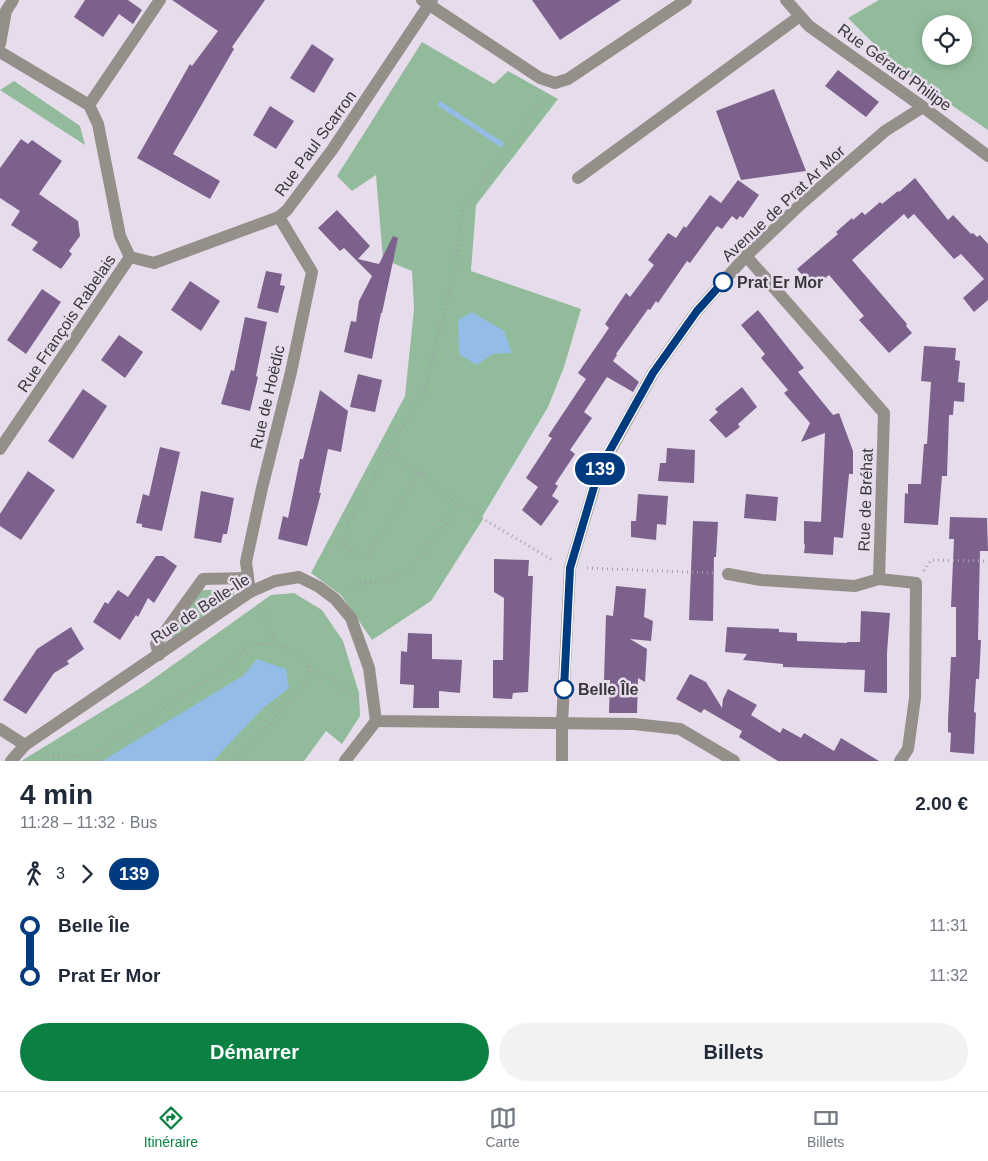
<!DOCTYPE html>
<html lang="fr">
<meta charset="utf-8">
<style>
:root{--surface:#fff;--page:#f2f2f3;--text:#1f2937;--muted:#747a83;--line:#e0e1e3;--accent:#0b8043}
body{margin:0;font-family:Arial,sans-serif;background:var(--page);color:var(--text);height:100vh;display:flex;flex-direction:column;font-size:19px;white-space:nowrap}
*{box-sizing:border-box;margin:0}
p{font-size:16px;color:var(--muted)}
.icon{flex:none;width:28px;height:28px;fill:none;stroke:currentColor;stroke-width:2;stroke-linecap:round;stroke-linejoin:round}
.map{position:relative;height:761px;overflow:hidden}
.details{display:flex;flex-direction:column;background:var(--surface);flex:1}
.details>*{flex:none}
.badge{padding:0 10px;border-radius:16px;font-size:18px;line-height:32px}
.buttons{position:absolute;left:922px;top:15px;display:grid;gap:10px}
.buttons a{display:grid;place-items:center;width:50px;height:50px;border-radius:50%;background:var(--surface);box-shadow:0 2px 8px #0003;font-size:25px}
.map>.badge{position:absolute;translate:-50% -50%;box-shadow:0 0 0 2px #fff}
.legs{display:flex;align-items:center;gap:8px;height:55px;padding:0 20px;font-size:16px}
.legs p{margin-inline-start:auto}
.headline{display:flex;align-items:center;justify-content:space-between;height:85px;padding:0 20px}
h1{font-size:28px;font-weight:700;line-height:38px}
.cta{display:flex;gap:10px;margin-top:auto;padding:10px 20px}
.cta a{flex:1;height:58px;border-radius:30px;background:var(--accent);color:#fff;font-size:20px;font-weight:700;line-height:58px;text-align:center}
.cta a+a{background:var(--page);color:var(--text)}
ul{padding:0 20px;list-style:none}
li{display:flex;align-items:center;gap:18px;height:50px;font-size:19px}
li i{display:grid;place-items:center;width:8px;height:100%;margin:0 6px;background:currentColor}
li i::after{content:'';width:12px;height:12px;margin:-6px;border:4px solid;border-radius:50%;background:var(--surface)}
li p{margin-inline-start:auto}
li:first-child i{background:linear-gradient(#0000 50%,currentColor 0)}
li:last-child i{background:linear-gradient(currentColor 50%,#0000 0)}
.tabs{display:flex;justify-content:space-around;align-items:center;height:70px;border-top:1px solid var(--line);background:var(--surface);font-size:14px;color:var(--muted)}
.tabs a{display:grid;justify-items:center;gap:2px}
.tabs .active{color:var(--accent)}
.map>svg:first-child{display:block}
</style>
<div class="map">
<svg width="988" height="761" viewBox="0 0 988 761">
<rect width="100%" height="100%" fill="#e6dceb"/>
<g fill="#92bb9b" fill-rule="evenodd">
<path d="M879,0h109v130l-88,-60 -52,-52zM931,24h33v32h-33z"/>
<path d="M422,42l72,42 14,-13 50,28 -82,106 -5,66 110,38 -17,58 -16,40 -66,110 1,2 -52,82 -59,39 -31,-45 -30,-22 94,-177 9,-87 -2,-38 -29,-12 -7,-84 -24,16 -15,-15z"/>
<path d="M14,81l66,45 5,19 -85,-55z"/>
<path d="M202,590h32v6l-61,42 -3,-4z"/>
<path d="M294,593l28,17 21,31 16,52 1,23 -18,28 -16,-13 -22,30h-283l121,-74 129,-92z"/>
</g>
<g fill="#93bce6">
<path d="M440,101l64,42 -2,5 -65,-43z"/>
<path d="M472,312l32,19 8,22 -20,1 -15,11 -18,-11 -1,-34z"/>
<path d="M257,659l29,10 3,19 -27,21 -49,52h-111l142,-86z"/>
</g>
<g fill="#7d618d">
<path d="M85,0h43l14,10 -9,14 -14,-10 -16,23 -29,-20z"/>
<path d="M172,0h93l-33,47 2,2 -61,105 47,27 -10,18 -73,-41 53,-94 2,2 26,-35z"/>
<path d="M532,0h89l-61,40z"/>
<path d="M312,44l22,15 -20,34 -24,-15z"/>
<path d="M838,70l41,32 -13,15 -41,-31z"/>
<path d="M774,89l32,82 -65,9 -25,-69z"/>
<path d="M270,106l24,15 -18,28 -23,-14z"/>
<path d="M21,139l7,5 4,-4 30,21 -23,33 39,27 2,15 -11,15 3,3 -11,15 -29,-19 6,-8 -27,-17 9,-14 -20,-13v-30z"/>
<path d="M915,178l33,42 5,-5 18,19 2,-1 4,4 3,-2 8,9v56l-14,12 -11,-14 21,-19 -23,-25 -7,5 -40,-45 -6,5 -4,-5 -52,46 55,64 -1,2 6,7 -23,20 -30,-33 5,-4 -35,-41 -16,13 -16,-19 41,-35 -2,-2 16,-14 1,2 9,-8 3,3 15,-13 2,2 16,-13 1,1z"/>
<path d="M738,180l21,15 -16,23 -3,-2 -3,4 -5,-4 -10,13 -5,-3 -27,37 -3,-2 -29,42 -2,-2 -6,9 -2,-1 -32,45 1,1 -4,6 26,21 -6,10 -26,-15 -23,35 8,6 -22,32 5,4 -20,30 3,2 -6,10 7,5 -18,25 -19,-16 16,-23 -12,-9 26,-40 -4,-2 38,-57 -8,-6 31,-45 -4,-4 21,-31 4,4 24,-32 -6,-5 20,-27 8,5 8,-12 2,2 24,-33 11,8z"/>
<path d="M337,210l33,36 -12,13 21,5 14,-28 5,2 -16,75h-1l-9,46 -28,-7 7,-31 5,1 3,-21 13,-25 -28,-28 -4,3 -22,-23z"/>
<path d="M266,271l16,3 -2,11 5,1 -7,27 -21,-5z"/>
<path d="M190,281l30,20 -19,30 -30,-21z"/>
<path d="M42,289l19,13 -35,52 -19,-14z"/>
<path d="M758,310l46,58 -6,4 35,43 6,-2 14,38v23h-4l-6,64 -9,-1 -1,18 -29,-2 1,-8 -1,-1v-23l17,1 4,-89 -24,9 9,-19 -26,-30 4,-3 -27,-32 4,-4 -24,-29z"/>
<path d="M245,317l22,5 -11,54 2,1 -8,34 -29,-7 10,-34 3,1z"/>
<path d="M119,335l24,17 -18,26 -24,-18z"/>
<path d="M924,346l32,2 -1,12 5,1 -2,21 7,1 -1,19 -10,-1 -1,14h-4l-2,61h-5l-4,49 -34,-2 1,-30 3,1v-10h13l3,-40h3l4,-62 -10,-1z"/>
<path d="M358,374l24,6 -7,32 -25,-5z"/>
<path d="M742,387l15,20 -19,17 2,3 -14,11 -17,-18 9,-8 -3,-3z"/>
<path d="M83,389l24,17 -34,53 -25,-18z"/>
<path d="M320,390l28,21 -7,41 -13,-3 -9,44h2l-14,53 -29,-7 5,-23 5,2 12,-59h3z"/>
<path d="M160,447l20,5 -18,79 -20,-4v-3l-6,-1 7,-29 6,2z"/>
<path d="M667,448l28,2 -1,33 -36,-2 2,-18h6z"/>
<path d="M28,471l27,19 -34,50 -21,-14v-12z"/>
<path d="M201,491l33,7 -7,36h-4l-2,9 -27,-5z"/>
<path d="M638,494l30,2 -2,29 -9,-1 -1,16 -25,-3v-16h5z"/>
<path d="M746,494l32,3 -2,24 -32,-3z"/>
<path d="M950,517l37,1 1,33h-8l-2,89h3l-2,39h-3l-2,33 2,1 -2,41 -24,-2 1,-19 -3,-1v-12l3,-63h5v-50h-5l3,-68h-5z"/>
<path d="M693,521l25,1 -2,35h-2l-1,64 -24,-1z"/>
<path d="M156,556h7l14,10 -23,37 -6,-5 -10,19 -2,-2 -16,25 -27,-18 12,-20 3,2 10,-14 10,7z"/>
<path d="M494,559l35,1 -1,16h5l-5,116 -15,1 -1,6 -19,-1v-38h10l1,-62 -10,-6z"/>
<path d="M616,586l30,3 -2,28 9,4 -2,20 -21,-2 17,10 -2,33 -7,-4 -1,35h-28l1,-33h-6l2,-65 7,1z"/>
<path d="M861,611l29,2 -3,40v40l-23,-1 1,-22 -82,-3v-3l-40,-4 4,-6 -22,-2 2,-25 52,2v3l18,1v8l50,2v-1h13z"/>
<path d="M71,627l13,22 -17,12 2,3 -15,9 -28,41 -23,-14 34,-51z"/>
<path d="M408,633l24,1v25l30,1 -2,33 -21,-2v17h-26l1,-23 -14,-1 1,-33 6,1z"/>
<path d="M690,674l16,8 16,26 1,-9 5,-10 29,16 -6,10 29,18 3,-5 18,10 3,-5 30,18 7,-13 38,23h-101l-39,-24 3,-6 -38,-22 -3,4 -25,-14z"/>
</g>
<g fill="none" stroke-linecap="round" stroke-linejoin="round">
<g stroke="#a69eaa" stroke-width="3" stroke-dasharray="1 4" stroke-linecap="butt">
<path d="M389,450l69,54 96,57"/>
<path d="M418,473l-50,84 -24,-9 4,-23 41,-75 35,-58 32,-127 7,-58 81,-110"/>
<path d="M587,568l126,5"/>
<path d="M924,571l7,-11 57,1"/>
<path d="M347,589l8,-6 30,-2 23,-11 40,-48 10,-18"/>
<path d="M258,607l18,35"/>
<path d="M43,757l46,-1 145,-93 14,-19c34,-2 36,-2 61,23"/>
<path d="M236,761l67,-74 6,-20 26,14 20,16"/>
</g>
<g stroke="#948f89" stroke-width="12">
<path d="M422,0l118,78 15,5 13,-4 118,-79"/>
<path d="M786,0l23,26 114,81 65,49"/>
<path d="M0,44l6,-33 7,-11"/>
<path d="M0,52l89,53 9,19 22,112 10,21 -130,192"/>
<path d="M89,105l71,-105"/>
<path d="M578,178l222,-162"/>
<path d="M746,256l138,157 -5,166 37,4 -1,115 -7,51 -8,12"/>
<path d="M130,257l24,6 125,-46 8,-7 45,-60 100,-150"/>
<path d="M728,574l33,6 94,6 24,-7"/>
<path d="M250,592l-4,-30 16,-74 29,-116 21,-100 -33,-55"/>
<path d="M159,655l-3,-11 47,-65 45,-1"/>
<path d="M0,729l25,16 225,-153 25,-11 24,-4 20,10 16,12 16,19 18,50 7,53 258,3 46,5 54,32"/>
<path d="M11,761l14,-16"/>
<path d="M345,761l31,-40"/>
<path d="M562,761v-37l8,-156 29,-97 54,-98 44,-62 49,-55 55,-52 84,-73 38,-24"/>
</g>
</g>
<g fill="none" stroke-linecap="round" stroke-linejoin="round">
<g stroke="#fff" stroke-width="11">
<path id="line-1" d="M564,689l6,-121 29,-98 54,-97 44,-62 26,-29"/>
</g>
<use href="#line-1" stroke="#003b80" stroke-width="8"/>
</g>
<g fill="#fff" stroke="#003b80" stroke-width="2.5">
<circle cx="723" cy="282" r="9"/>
<circle cx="564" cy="689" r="9"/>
</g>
<g text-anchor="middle" stroke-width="5" stroke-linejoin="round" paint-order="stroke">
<g font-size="16" fill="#3b373d" stroke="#e6dceb">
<text transform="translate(895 67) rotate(36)" y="6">Rue Gérard Philipe</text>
<text transform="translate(315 143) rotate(-54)" y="6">Rue Paul Scarron</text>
<text transform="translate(783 203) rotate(-43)" y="6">Avenue de Prat Ar Mor</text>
<text transform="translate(66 323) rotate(-56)" y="6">Rue François Rabelais</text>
<text transform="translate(267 397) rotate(-77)" y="6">Rue de Hoëdic</text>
<text transform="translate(865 500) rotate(-88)" y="6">Rue de Bréhat</text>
<text transform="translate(200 608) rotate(-33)" y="6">Rue de Belle-Île</text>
</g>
<g font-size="16" font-weight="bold" fill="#3b373d" stroke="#e6dceb" text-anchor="start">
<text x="737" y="288">Prat Er Mor</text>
<text x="578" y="695">Belle Île</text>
</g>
</g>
</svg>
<div class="buttons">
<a><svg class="icon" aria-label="locate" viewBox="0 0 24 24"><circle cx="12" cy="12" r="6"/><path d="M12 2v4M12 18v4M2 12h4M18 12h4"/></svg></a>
</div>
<b class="badge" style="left:600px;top:469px;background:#003b80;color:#fff">139</b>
</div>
<section class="details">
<div class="headline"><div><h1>4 min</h1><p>11:28 – 11:32 · Bus</p></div><b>2.00 €</b></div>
<div class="legs"><svg class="icon" aria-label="walk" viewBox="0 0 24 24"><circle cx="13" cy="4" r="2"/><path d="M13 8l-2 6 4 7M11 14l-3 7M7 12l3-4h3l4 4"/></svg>3<svg class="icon" aria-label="forward" viewBox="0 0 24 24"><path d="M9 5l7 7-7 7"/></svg><b class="badge" style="background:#003b80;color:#fff">139</b></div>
<ul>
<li><i style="color:#003b80"></i><b>Belle Île</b><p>11:31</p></li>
<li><i style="color:#003b80"></i><b>Prat Er Mor</b><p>11:32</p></li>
</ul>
<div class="cta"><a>Démarrer</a><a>Billets</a></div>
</section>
<nav class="tabs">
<a class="active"><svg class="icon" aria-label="directions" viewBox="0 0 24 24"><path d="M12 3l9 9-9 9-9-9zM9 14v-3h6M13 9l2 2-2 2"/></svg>Itinéraire</a>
<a><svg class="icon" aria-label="map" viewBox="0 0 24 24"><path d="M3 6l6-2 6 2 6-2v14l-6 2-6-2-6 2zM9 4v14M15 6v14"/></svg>Carte</a>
<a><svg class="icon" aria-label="tickets" viewBox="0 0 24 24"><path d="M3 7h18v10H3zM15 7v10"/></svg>Billets</a>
</nav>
